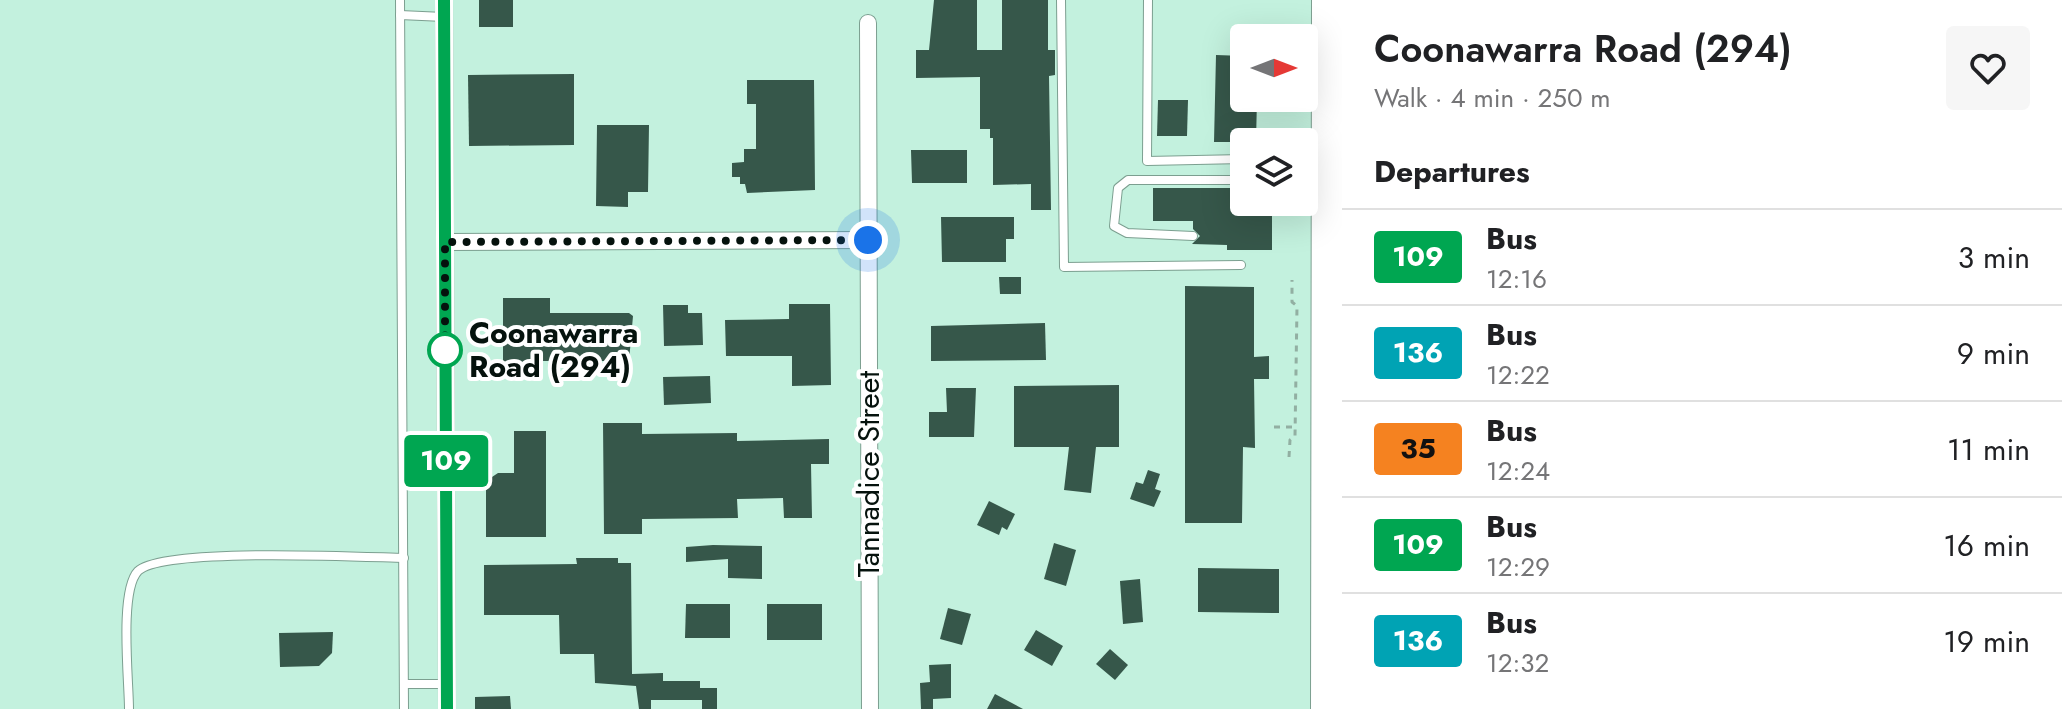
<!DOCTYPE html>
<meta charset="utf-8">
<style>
:root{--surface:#fff;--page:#f6f6f6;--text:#202124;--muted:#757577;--line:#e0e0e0}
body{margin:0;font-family:Jost,sans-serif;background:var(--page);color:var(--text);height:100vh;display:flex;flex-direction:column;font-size:30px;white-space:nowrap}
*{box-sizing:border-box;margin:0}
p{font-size:26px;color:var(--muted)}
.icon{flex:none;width:44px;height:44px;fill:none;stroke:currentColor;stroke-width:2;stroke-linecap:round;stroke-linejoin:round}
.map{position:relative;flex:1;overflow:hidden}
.side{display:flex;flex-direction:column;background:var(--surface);width:720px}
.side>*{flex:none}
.badge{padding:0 16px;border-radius:6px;font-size:28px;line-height:52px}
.needle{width:52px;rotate:90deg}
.tools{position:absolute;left:1230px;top:24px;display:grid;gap:16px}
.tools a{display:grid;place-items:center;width:88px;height:88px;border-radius:8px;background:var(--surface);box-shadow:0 8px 32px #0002;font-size:40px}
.you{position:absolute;width:40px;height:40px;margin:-20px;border:6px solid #fff;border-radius:50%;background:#1a73e8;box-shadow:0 0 0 12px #1a73e833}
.map>.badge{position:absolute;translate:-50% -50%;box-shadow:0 0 0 4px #fff}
h2{padding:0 32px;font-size:30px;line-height:72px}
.round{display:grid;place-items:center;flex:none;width:84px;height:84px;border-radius:8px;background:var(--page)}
.headline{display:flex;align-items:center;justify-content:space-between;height:136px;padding:0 32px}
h1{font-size:38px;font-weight:600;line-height:60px}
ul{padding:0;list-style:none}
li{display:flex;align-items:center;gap:24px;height:96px;padding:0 32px;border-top:2px solid var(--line)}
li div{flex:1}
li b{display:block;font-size:30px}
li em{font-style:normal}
li .badge{min-width:88px;font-weight:700;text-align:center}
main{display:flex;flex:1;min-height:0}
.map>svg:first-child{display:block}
</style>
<main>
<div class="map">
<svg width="1342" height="709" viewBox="0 0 1342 709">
<rect width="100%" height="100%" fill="#d6fceb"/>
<path fill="#c3f1de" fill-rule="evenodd" d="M0,0h1342v709h-1342zM1244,38h60v60h-60zM1244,142h60v60h-60z"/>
<g fill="#36574a">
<rect x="479" y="0" width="34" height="27"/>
<path d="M934,0h43v50h25v-50h46v50h7v25l-6,1 2,134h-20v-26l-38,1v-47h-3v-9h-10v-52l-64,1v-28h13z"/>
<path d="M1216,55l28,1v42h13l-1,44h-42z"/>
<path d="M574,74v71l-105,1 -1,-71z"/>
<path d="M747,80h67l1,110 -68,3 -2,-9h-5v-7h-8v-14l12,-1v-13h12v-45h-9z"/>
<path d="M1158,100h30l-1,36h-30z"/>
<path d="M597,125h52l-1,67h-20v15l-32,-1z"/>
<path d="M911,150h56v33h-55z"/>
<path d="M1153,188h91v14h28v48h-45v-5l-35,-1 8,-8 -7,-7v-8h-40z"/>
<path d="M941,217h73v22h-8v23h-64z"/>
<path d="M999,277h22v17h-21z"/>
<path d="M1185,286l69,1v70l15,-1v23h-15l1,69 -12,-1 -1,76h-57z"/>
<path d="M503,298h47v15h79l4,3 -4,45h-100v4h-26z"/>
<path d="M789,304h41l1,81 -39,1v-30h-66l-1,-36 64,-1z"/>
<path d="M663,305h25v8h14l1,32 -39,1z"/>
<path d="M1045,323l1,37 -115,1v-35z"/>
<path d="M710,376l1,27 -47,2 -1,-28z"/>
<path d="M1119,385v62h-23l-5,46 -27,-3 5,-43h-55v-61z"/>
<path d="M946,388h30l-2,49h-45v-25h18z"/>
<path d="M603,423h39v11l95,-1v8l92,-2v25h-18l1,54h-28l-1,-20 -46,1 1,19 -96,1v15h-38z"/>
<path d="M514,431h32v106h-60v-56l12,-8h16z"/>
<path d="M1148,470l12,4 -5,15 6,2 -7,16 -24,-8 6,-17 7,2z"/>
<path d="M989,501l26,13 -8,16 -5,-3 -3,8 -22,-10z"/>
<path d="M1054,543l22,7 -10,36 -22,-7z"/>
<path d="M713,545l49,1v33l-34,-1v-19l-42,3v-15z"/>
<path d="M576,558h42v5h13l1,111 31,-1v8h37v7h17v21h-15v-9h-51v9h-12l-3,-23 -41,-3 -1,-29h-34l-1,-39h-75v-50l93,-1z"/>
<path d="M1198,568l81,1v44l-81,-1z"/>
<path d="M1140,579l3,43 -20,2 -3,-43z"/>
<path d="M686,604h44v34h-45z"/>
<rect x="767" y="604" width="55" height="36"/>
<path d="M948,608l23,6 -9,31 -22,-6z"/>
<path d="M1036,630l27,16 -11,20 -28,-16z"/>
<path d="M333,632l-1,21 -13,13 -39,1 -1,-34z"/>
<path d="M1110,649l18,16 -13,15 -19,-16z"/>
<path d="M951,664v34l-18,1v10h-12l-1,-26 10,-1 -1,-17z"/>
<path d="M995,694l28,15h-36z"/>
<path d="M510,696l1,13h-36v-12z"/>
</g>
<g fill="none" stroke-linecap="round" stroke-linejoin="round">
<g stroke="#7c9f90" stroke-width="10">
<g id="service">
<path d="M400,0l4,709"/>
<path d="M1061,0l3,267 177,-2"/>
<path d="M1148,0l-1,161 97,-2"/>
<path d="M400,15l44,2"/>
<path d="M1193,236l-66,-3 -13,-7 4,-38 10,-8h115"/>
<path d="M404,684h43"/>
<path d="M129,709c0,-29 -10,-118 9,-138 24,-24 223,-14 266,-13"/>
</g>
</g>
<g stroke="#7c9f90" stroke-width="18">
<g id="minor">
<path d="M444,0l3,709"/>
<path d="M1334,0l1,709"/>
<path d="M868,23l2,686"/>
<path d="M445,242l423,-2"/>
<path d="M1319,709l1,-709"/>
</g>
</g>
<g stroke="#92afa2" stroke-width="3" stroke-dasharray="6 6" stroke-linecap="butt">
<path d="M1274,427h21"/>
<path d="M1289,457l1,-17 5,-4 2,-130 -5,-4v-22"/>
</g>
<use href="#service" stroke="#fff" stroke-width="8"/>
<use href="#minor" stroke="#fff" stroke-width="16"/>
</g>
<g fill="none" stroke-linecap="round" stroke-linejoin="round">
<g stroke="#fff" stroke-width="18">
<path id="line" d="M444,0l3,709"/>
</g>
<use href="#line" stroke="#00a651" stroke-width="12"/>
<path stroke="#05120d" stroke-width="8" stroke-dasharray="0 14.4" d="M445,350v-108l423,-2"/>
</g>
<circle fill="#fff" stroke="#00a651" stroke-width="4" cx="445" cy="350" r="16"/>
<g text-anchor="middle" stroke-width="8" stroke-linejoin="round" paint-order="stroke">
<g font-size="30" font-weight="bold" fill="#05120d" stroke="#fff" text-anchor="start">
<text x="469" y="343">Coonawarra<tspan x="469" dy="34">Road (294)</tspan></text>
</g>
<g font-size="30" fill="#05120d" stroke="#fff">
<text transform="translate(869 474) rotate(-90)" y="10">Tannadice Street</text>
</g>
</g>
</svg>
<div class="tools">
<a><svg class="needle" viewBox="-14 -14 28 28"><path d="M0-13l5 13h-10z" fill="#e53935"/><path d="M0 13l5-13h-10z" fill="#757577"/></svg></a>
<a><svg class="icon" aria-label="layers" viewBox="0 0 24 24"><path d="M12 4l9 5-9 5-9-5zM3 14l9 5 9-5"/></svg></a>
</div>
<div class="you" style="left:868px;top:240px"></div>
<b class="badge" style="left:446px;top:461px;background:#00a651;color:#fff">109</b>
</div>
<section class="side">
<div class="headline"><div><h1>Coonawarra Road (294)</h1><p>Walk · 4 min · 250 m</p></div><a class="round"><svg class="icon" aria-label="heart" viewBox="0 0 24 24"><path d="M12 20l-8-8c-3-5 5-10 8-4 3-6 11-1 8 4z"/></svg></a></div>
<h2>Departures</h2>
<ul>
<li><span class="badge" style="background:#00a651;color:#fff">109</span><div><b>Bus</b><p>12:16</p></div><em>3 min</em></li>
<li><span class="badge" style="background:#00a3b4;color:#fff">136</span><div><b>Bus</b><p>12:22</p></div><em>9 min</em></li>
<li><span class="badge" style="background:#f58220;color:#111">35</span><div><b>Bus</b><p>12:24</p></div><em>11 min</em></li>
<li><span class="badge" style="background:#00a651;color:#fff">109</span><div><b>Bus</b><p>12:29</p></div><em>16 min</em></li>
<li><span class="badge" style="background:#00a3b4;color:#fff">136</span><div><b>Bus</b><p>12:32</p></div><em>19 min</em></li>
</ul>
</section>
</main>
